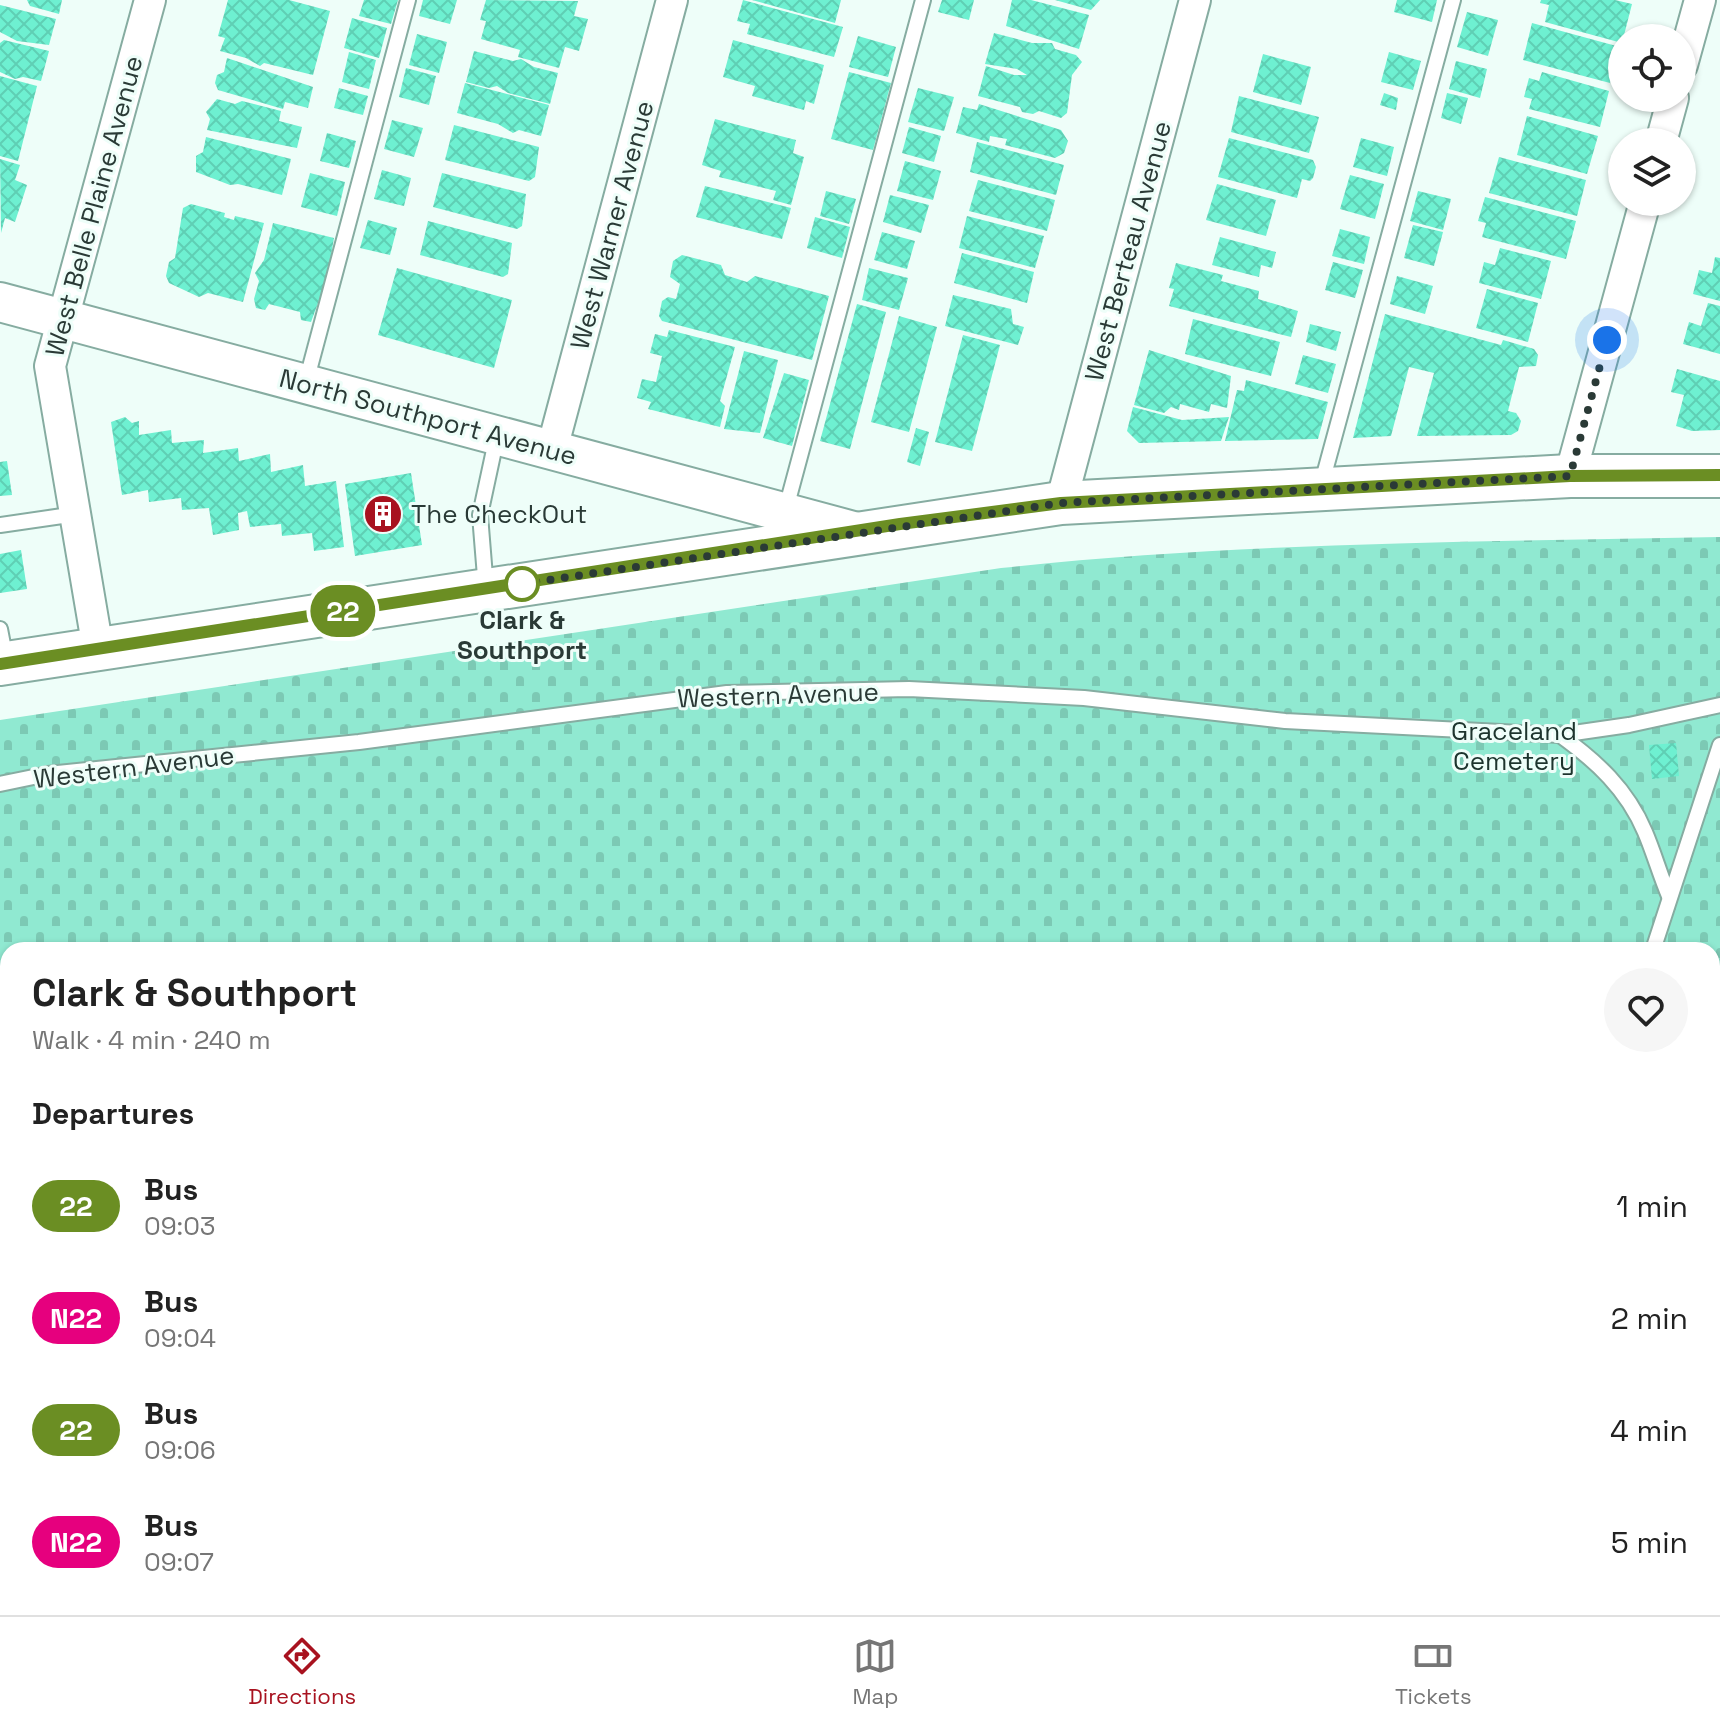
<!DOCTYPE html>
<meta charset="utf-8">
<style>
:root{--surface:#fff;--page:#f6f6f6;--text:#222;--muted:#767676;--line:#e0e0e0;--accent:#a8121f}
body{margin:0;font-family:"Space Grotesk",sans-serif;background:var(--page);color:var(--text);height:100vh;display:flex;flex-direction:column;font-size:30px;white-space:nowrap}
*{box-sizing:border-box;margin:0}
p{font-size:26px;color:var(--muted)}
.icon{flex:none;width:44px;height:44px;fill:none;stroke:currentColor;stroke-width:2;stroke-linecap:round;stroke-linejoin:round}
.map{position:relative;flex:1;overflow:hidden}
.drawer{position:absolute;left:0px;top:942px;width:1720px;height:674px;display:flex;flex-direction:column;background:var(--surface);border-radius:24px 24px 0 0;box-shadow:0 2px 6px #0004}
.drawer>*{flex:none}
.badge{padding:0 16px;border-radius:26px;font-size:28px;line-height:52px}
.buttons{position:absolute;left:1608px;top:24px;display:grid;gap:16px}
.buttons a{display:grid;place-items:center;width:88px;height:88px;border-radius:50%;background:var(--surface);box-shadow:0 2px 6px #0004;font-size:40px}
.you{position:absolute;width:40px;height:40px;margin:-20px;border:6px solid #fff;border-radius:50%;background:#1a73e8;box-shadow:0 0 0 12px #1a73e833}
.map>.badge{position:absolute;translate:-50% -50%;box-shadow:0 0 0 4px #fff}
h2{padding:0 32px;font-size:30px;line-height:72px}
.round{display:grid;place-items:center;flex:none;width:84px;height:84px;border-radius:42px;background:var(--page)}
.head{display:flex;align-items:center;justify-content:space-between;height:136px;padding:0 32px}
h1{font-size:38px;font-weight:800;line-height:60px}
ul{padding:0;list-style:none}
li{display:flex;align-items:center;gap:24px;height:112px;padding:0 32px}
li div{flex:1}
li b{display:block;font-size:30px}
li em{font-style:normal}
li .badge{min-width:88px;font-weight:700;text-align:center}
.menu{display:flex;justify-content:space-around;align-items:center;height:112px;border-top:2px solid var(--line);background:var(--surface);font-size:22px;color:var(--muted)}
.menu a{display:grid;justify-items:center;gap:4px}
.menu .current{color:var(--accent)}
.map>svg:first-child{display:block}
</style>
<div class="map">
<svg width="1720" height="1615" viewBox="0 0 1720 1615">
<defs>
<pattern id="cemetery-stones" width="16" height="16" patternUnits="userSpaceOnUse" patternTransform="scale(2)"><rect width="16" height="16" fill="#90e9d1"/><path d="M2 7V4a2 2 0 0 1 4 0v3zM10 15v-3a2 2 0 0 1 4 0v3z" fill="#7cc9b4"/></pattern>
<pattern id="building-cross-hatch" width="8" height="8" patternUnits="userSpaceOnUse" patternTransform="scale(2)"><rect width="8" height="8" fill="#6ef0d1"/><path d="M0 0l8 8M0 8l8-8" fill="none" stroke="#5fcfb4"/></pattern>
</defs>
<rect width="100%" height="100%" fill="#eefef9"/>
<path fill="url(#cemetery-stones)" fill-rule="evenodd" d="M1720,537v1078h-1720v-895l1001,-152c238,-26 479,-26 719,-31zM8,950h1704v658h-1704z"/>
<g fill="url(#building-cross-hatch)">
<path d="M27,0h35l-3,14 -29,-8z"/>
<path d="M228,0h61l41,11 -17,64 -49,-12 -4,3 -14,-8 -26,-7 5,-13 -7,-2z"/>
<path d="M364,0h34l-7,24 -32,-8z"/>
<path d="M423,0h34l-7,24 -31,-8z"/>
<path d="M486,0l92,1 -4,15 14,3 -9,32 -14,-4 -6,21 -41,-11 2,-7 -39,-11 5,-18 -6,-1z"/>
<path d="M743,0l100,27 -9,30 -87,-23 3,-10 -13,-3z"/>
<path d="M752,0h89l-6,23z"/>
<path d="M942,0h32l-5,20 -31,-8z"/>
<path d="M1012,0h19l58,15 -10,34 -73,-23z"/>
<path d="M1055,0h45l-9,10z"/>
<path d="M1397,0h40l-5,22 -38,-10z"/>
<path d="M1541,0h74l17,4 -10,39 -77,-21 4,-17 -9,-2z"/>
<path d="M0,5l56,14 -7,26 -32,-4 -17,-9z"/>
<path d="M1467,12l31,8 -10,36 -31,-9z"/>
<path d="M352,18l35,10 -8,30 -35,-10z"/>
<path d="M1532,23l88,24 -10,36 -87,-23z"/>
<path d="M994,33l38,10h20l3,6 21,6 6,7 -10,13 -5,38 -6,5 -22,-7 -6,3 -11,-2 -2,-5 -42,-11 8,-30 28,9h13l-10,-6 -32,-5z"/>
<path d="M417,34l30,8 -8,31 -30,-8z"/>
<path d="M858,36l38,11 -8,30 -39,-10z"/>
<path d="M4,40l45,11 -8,30 -18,-4 -8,2 -15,-7v-29z"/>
<path d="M733,40l91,25 -10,39 -8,-3 -2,9 -52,-14 3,-10 -32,-9z"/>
<path d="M474,51l39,10 8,-2 13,8 24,6 -8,31 -42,-11 -11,-7 -8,2 -23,-6z"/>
<path d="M349,52l27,8 -7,29 -27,-7z"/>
<path d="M1389,52l32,9 -8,29 -32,-8z"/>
<path d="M1263,54l48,13 -10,38 -48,-13z"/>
<path d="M227,58l86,29 -5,21 -23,-6 -2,7 -65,-19 -3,-7 2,-8 7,-3z"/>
<path d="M1456,61l31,8 -7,29 -31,-9z"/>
<path d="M406,68l30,8 -7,29 -30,-8z"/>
<path d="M849,72l42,11 -18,67 -42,-11z"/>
<path d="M1542,72l67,19 -9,36 -71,-18 3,-10 -8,-2 5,-19 10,3z"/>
<path d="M0,76l37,10 -19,75 -18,-5z"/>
<path d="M465,83l84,22 -8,31 -22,-6 -6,3 -15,-9 -41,-11z"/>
<path d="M339,88l29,8 -5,19 -29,-7z"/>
<path d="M918,88l36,9 -10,34 -36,-9z"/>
<path d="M1384,93l14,5 -2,12 -16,-5z"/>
<path d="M1447,93l21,5 -7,26 -20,-6z"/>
<path d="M1239,96l80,21 -10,36 -78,-21z"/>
<path d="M217,99l18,5 7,-3 39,10 -2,10 23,6 -5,21 -90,-18 3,-11 -4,-7z"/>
<path d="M979,104l82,26 7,11 -4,12 -9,5 -50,-13 2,-6 -17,-3 -1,6 -33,-9 7,-26 14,3z"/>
<path d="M1527,116l71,20 -11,38 -70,-19z"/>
<path d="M715,119l81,21 -3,13 11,4 -13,48 -18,-5 3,-9 -57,-14 2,-6 -19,-6z"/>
<path d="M392,120l31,8 -9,29 -30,-8z"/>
<path d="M454,125l85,22 -4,30 -6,4 -84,-21z"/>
<path d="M909,127l32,9 -7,26 -32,-9z"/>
<path d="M327,133l29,8 -7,27 -29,-7z"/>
<path d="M206,137l85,22 -9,36 -44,-11 -8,1 -34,-13v-16l7,-4z"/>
<path d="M1229,138l84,22 3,7 -3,11 -3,3 -8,-2 -5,19 -79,-21z"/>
<path d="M1361,138l33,9 -7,29 -34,-9z"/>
<path d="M977,142l87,23 -8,30 -86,-23z"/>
<path d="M1499,157l87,23 -9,36 -88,-23z"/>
<path d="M0,159l20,6 -5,15 12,5 -12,37 -10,-4 -4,15z"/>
<path d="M905,161l36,10 -8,29 -36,-9z"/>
<path d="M382,170l29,8 -7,28 -30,-7z"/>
<path d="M310,173l35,9 -8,34 -36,-9z"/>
<path d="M442,173l84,21 -4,32 -5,3 -84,-22z"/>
<path d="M1350,175l34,9 -9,35 -35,-10z"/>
<path d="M978,180l77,20 -8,31 -78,-20z"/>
<path d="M1217,184l59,16 -10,36 -60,-16z"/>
<path d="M705,186l86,22 -9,31 -86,-22z"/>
<path d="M826,191l30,8 -7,25 -29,-8z"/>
<path d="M1418,191l33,8 -8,31 -33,-9z"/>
<path d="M890,195l39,10 -8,28 -38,-11z"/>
<path d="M1485,197l91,24 -10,38 -84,-22 4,-14 -8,-2z"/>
<path d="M191,204l34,9 -1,4 10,3 1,-4 29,7 -21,79 -35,-9 -9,4 -30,-14 -3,-7 3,-14 6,-4 8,-50z"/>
<path d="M967,216l77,20 -9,32 -76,-20z"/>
<path d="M815,217l35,10 -8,31 -35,-10z"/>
<path d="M368,220l29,8 -7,27 -30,-7z"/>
<path d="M428,221l84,22 -4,31 -5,3 -83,-22z"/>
<path d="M273,223l61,15 -7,41 -16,43 -10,-2 -1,-8 -31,-8 -4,6 -9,-2 -2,-9 5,-18 -4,-8 9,-13z"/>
<path d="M1413,225l30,7 -9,34 -30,-8z"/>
<path d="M1340,229l30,8 -6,27 -32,-8z"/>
<path d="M882,232l33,9 -8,28 -33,-9z"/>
<path d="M1220,237l56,15 -4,16 -11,-3 -2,12 -47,-12z"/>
<path d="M1500,248l51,13 -10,38 -62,-16 5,-21 11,3z"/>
<path d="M962,253l72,19 -7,31 -73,-20z"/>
<path d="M682,255l39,10 4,10 22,7 8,-6 74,20 -17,64 -150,-39 -3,-5 3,-15 6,-4 8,2 4,-15 -10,-7 3,-16z"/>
<path d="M1715,257l5,1v43l-27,-7 6,-24 13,3z"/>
<path d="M1333,262l30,8 -8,28 -30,-8z"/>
<path d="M1176,263l47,12 -2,6 38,10 -1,8 40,12 -7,26 -122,-31 5,-17 -5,-1z"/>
<path d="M397,268l115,32 -18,68 -116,-33z"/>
<path d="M869,268l39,10 -9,32 -37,-10z"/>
<path d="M1397,276l36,10 -8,28 -35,-10z"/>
<path d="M1487,289l51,14 -10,39 -52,-14z"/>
<path d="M953,295l58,14 2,15 11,3 -6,18 -73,-19z"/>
<path d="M1708,303l12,3v48l-37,-10 6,-22 12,4z"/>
<path d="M857,304l29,8 -36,137 -30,-8z"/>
<path d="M1385,314l116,31 2,-5 31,9 4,6 -2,11 -17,1 -11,44 8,2 5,8 -3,10 -7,4 -94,1 17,-63 -25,-6 -18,69 -38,2z"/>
<path d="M899,316l38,11 -28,105 -38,-10z"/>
<path d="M1193,319l87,23 -9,34 -86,-22z"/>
<path d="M1310,324l31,8 -5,19 -30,-9z"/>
<path d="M669,330l66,17 -15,54 5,5 -5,21 -72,-18 3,-7 -14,-4 5,-19 14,3 6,-26 -12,-3 5,-19 12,3z"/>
<path d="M963,335l37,10 -28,106 -37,-9z"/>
<path d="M1149,350l82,26 -4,32 -16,-4 -2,8 -29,-8 -1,6 -8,-3 -7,6 -30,-8z"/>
<path d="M744,351l34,9 -18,73 -36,-4z"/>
<path d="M1303,355l33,9 -8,29 -33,-9z"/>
<path d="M1677,369l43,12v49l-28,1 -16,-5 8,-31 -13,-3z"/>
<path d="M784,373l25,7 -17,66 -29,-8z"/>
<path d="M1246,380l82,22 -10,37 -93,2 12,-51 7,1z"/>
<path d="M1133,407l49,13 47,-3 -8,24 -82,2 -12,-12z"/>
<path d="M125,417l7,6 7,-2v14l32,-5 1,13 32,-3 -1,13 35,-5 1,13 31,-7 1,18 32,-7 2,21 31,-5 8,66 -30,4 -2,-18 -30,3 -1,-12 -31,3 -3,-16 -9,2 1,17 -26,5 -4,-27 -27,2 -1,-12 -32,4 -1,-12 -26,5 -11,-73z"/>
<path d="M916,428l13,4 -9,34 -13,-4z"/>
<path d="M7,461l5,34 -12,1v-34z"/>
<path d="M411,473l11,72 -67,11 -10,-72z"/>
<path d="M21,550l6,39 -27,4v-39z"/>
<path d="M1676,743l3,33 -27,3 -3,-34z"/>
</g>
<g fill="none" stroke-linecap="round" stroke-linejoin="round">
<g stroke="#86aca1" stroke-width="18">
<g id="service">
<path d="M306,382l102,-382"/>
<path d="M1321,486l132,-486"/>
<path d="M785,512l138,-512"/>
<path d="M0,525l76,-11"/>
<path d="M486,589l-6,-74 17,-79"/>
<path d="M0,629l6,31"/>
<path d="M1560,735c36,26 67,54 85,97 9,21 15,43 24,64"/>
<path d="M0,784l48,-10 311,-32 368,-49 182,-4 175,9 201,23 275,14 69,-10 91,-20"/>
<path d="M1653,950l67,-205"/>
<path d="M0,1207l8,-1"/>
<path d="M1712,1326l8,2"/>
<path d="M0,1555l8,-2"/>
<path d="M1712,1555l8,60"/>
<path d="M1134,1608v7"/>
<path d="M1227,1615l2,-7"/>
</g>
</g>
<g stroke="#86aca1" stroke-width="34">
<g id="minor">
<path d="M1682,65l18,-65"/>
<path d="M1661,142l12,-44"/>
<path d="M552,449l120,-449"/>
<path d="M1570,476l75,-274"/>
<path d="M1061,503l134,-503"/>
<path d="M98,649l-48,-283 100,-366"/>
</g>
</g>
<g stroke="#86aca1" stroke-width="42">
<path id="tertiary" d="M0,302l857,230"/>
</g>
<g stroke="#86aca1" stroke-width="46">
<path id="secondary" d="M0,664l1061,-161 509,-27h150"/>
</g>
<use href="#service" stroke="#fff" stroke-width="14"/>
<use href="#minor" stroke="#fff" stroke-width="30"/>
<use href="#tertiary" stroke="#fff" stroke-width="38"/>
<use href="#secondary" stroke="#fff" stroke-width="42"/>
</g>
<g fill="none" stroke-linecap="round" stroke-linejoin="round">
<g stroke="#fff" stroke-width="18">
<path id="line" d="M0,664l900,-140 161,-21 509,-27 150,-1"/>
</g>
<use href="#line" stroke="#6b8e23" stroke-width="12"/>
<path stroke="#2a3a36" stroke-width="8" stroke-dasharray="0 14.4" d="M522,584l539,-81 509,-27 37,-136"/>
</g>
<defs>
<g id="building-disc" transform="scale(2)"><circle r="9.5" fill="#a8121f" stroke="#eefef9"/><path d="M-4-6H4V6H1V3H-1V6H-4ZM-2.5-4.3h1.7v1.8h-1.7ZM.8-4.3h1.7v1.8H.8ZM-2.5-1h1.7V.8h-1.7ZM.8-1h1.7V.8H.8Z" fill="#fff"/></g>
</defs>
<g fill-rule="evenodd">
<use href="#building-disc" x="383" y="514"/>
</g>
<circle fill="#fff" stroke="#6b8e23" stroke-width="4" cx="522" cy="584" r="16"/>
<g text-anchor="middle" stroke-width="6" stroke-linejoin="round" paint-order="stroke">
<g font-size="26" fill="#2a3a36" stroke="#eefef9">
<text transform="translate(94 206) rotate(-75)" y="9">West Belle Plaine Avenue</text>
<text transform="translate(612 225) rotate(-75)" y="9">West Warner Avenue</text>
<text transform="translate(1128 251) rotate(-75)" y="9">West Berteau Avenue</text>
<text transform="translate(428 417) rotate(15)" y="9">North Southport Avenue</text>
<text transform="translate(778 695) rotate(-2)" y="9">Western Avenue</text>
<text transform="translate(134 767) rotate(-7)" y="9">Western Avenue</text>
</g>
<g font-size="26" fill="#2a3a36" stroke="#eefef9" text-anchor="start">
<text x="411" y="523">The CheckOut</text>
</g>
<g font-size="26" font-weight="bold" fill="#2a3a36" stroke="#eefef9">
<text x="522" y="629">Clark &amp;<tspan x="522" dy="30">Southport</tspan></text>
</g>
<g font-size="26" fill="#1d342d" stroke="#eefef9">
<text x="1514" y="740">Graceland<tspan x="1514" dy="30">Cemetery</tspan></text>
</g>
</g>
</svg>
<div class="buttons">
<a><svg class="icon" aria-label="locate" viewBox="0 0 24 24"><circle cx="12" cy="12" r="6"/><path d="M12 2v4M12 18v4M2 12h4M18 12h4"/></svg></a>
<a><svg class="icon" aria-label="layers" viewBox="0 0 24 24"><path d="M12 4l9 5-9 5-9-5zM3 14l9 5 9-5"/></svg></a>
</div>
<div class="you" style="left:1607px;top:340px"></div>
<b class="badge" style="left:343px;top:611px;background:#6b8e23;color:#fff">22</b>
<section class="drawer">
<div class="head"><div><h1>Clark &amp; Southport</h1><p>Walk · 4 min · 240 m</p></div><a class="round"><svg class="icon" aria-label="heart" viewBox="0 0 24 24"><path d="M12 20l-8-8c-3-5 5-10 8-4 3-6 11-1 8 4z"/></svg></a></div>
<h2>Departures</h2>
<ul>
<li><span class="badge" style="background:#6b8e23;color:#fff">22</span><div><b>Bus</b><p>09:03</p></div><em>1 min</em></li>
<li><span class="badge" style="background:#e6007e;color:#fff">N22</span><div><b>Bus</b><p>09:04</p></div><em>2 min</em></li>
<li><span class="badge" style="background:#6b8e23;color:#fff">22</span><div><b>Bus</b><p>09:06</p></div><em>4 min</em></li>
<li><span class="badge" style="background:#e6007e;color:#fff">N22</span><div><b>Bus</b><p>09:07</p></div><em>5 min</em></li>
</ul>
</section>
</div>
<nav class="menu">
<a class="current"><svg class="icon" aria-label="directions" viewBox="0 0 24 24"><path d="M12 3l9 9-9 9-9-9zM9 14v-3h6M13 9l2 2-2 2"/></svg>Directions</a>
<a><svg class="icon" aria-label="map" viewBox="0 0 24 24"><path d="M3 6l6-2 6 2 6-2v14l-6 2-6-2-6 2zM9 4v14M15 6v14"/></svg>Map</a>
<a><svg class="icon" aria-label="tickets" viewBox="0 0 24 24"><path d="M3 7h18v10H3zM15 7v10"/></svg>Tickets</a>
</nav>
